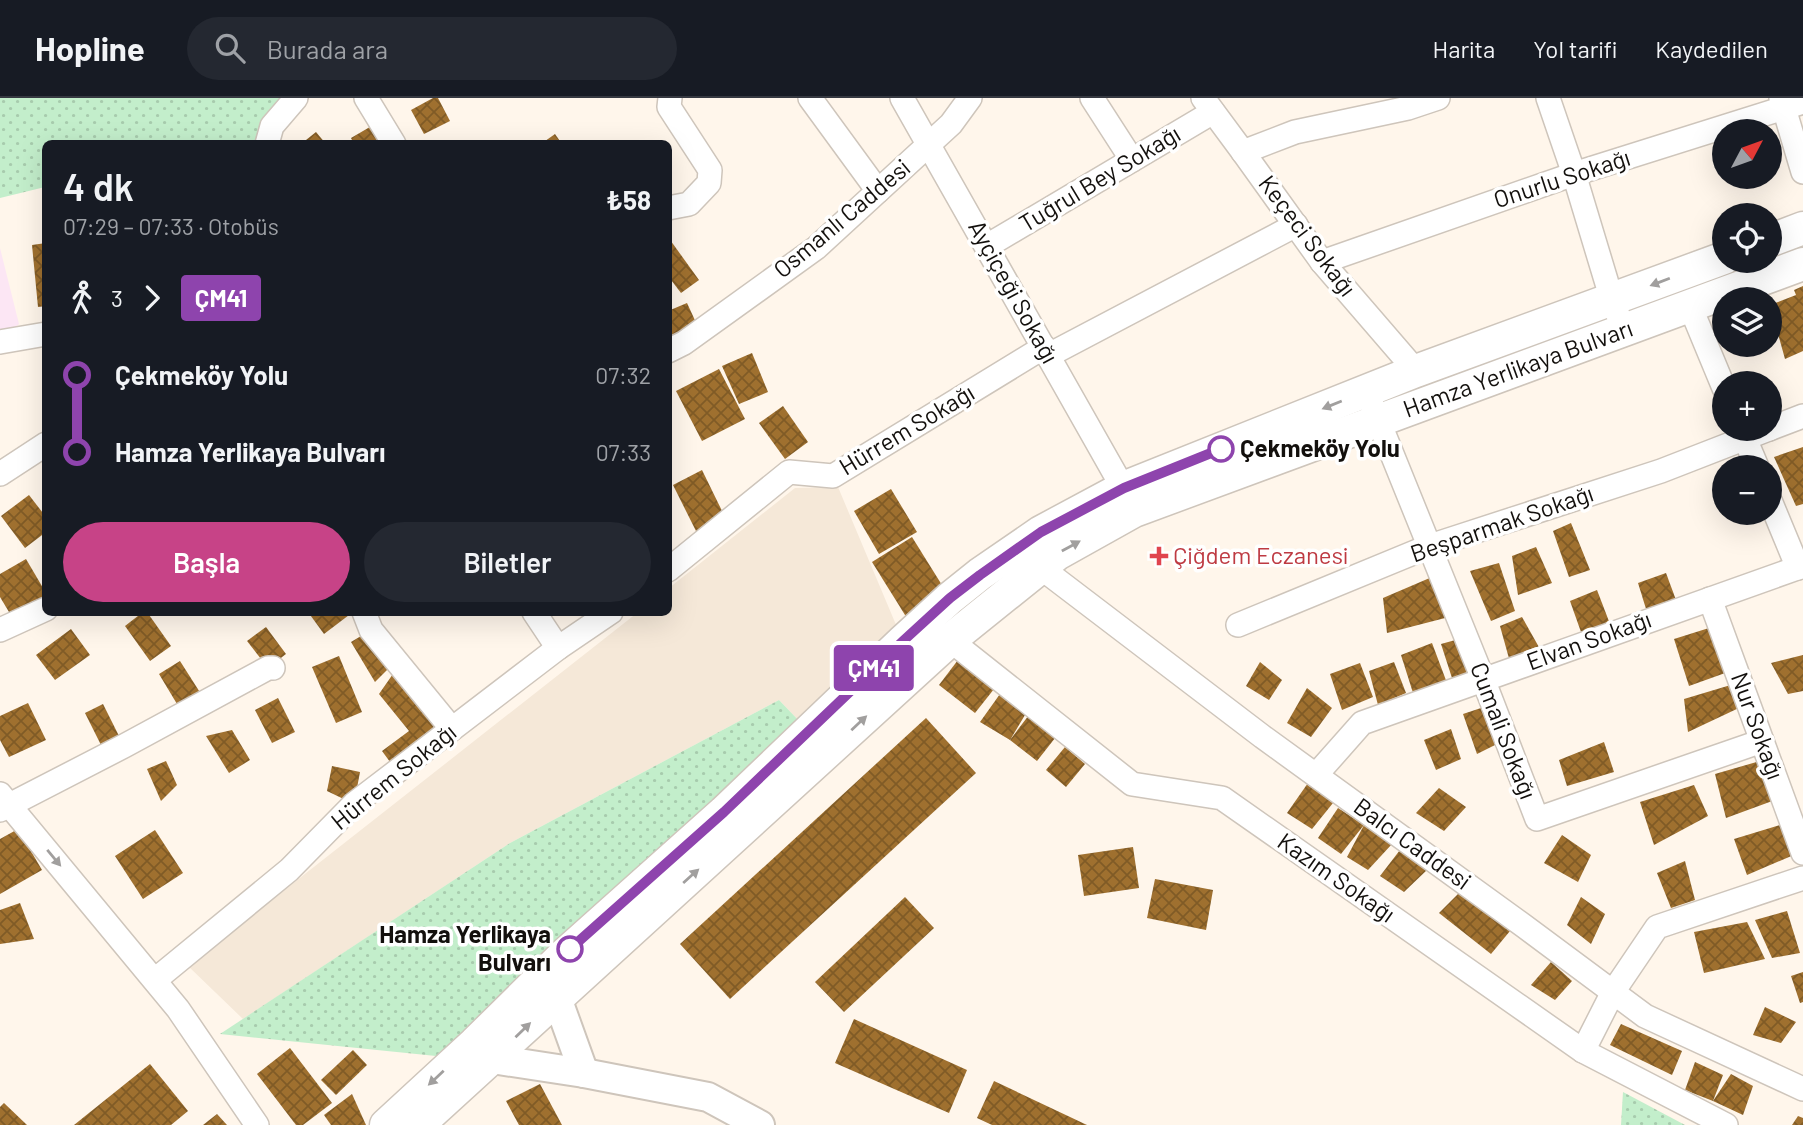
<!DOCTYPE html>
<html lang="tr">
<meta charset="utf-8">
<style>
:root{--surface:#171b24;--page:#242831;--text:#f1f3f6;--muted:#9ea1a6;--line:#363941;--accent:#c74387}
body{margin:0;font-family:Barlow,sans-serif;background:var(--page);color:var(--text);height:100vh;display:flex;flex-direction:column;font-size:26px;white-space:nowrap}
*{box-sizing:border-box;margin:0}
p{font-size:23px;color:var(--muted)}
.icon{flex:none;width:38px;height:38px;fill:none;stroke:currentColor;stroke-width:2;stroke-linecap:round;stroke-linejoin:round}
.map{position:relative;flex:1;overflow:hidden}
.details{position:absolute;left:42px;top:42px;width:630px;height:476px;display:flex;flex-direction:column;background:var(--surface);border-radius:10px;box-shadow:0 7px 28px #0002}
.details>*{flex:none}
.badge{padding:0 14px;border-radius:5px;font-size:24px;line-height:46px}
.needle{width:46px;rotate:49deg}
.buttons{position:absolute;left:1712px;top:21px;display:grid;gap:14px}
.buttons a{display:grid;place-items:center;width:70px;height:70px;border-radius:50%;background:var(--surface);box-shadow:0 7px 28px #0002;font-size:35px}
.map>.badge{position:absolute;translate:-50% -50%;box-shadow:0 0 0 4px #fff}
.legs{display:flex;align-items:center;gap:10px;height:77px;padding:0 21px;font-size:23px}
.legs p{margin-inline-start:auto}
.headline{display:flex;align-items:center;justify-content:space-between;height:119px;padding:0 21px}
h1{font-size:38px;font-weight:600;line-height:52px}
.button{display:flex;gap:14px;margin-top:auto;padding:14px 21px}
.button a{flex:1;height:80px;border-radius:42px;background:var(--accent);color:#fff;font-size:28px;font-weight:600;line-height:80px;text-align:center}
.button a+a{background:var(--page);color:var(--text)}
ul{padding:0 21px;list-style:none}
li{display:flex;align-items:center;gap:24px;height:77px;font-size:26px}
li i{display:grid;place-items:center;width:10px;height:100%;margin:0 9px;background:currentColor}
li i::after{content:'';width:18px;height:18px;margin:-9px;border:5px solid;border-radius:50%;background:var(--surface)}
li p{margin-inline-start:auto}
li:first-child i{background:linear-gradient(#0000 50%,currentColor 0)}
li:last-child i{background:linear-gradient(currentColor 50%,#0000 0)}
header{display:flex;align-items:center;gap:42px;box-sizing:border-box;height:98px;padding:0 35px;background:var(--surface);border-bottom:2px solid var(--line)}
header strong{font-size:33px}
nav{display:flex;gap:38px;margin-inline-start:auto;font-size:24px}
.search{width:490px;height:63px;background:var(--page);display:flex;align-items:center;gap:18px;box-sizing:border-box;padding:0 24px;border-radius:38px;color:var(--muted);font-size:26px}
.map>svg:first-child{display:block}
</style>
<header>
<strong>Hopline</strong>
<div class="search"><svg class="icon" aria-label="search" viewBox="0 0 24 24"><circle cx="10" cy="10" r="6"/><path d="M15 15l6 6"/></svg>Burada ara</div>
<nav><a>Harita</a><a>Yol tarifi</a><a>Kaydedilen</a></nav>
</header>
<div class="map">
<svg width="1803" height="1027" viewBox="0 0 1803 1027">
<defs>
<pattern id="green-dots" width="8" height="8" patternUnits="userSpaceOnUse" patternTransform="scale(1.75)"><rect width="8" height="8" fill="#c3eecb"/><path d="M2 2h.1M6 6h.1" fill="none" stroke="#a7cbad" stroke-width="1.8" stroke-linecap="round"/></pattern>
<pattern id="building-cross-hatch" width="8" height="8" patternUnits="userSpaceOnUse" patternTransform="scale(1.75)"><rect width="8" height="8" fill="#9f702f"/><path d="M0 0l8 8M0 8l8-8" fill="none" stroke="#805b26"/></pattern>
</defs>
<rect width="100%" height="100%" fill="#fff6eb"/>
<path fill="#fce6f4" d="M0,150l19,76 -19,15z"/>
<path fill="#f5e8d8" d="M838,389l64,152 -99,86 -24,-25 -269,143 -267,176 -55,-53 449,-353 31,-1 1,-24 126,-100z"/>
<g fill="url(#green-dots)">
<path d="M0,0h297l-37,45 -214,1 -1,43 -45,11z"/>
<path d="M779,602l24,25 -367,331 -216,-22 290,-191z"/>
<path d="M1623,994l62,33h-64z"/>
</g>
<g fill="url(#building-cross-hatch)">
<path d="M433,0h5l12,23 -26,13 -13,-24z"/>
<path d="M375,26l11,20h-32l-3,-6z"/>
<path d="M316,34l10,12h-25z"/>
<path d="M555,36l7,10h-21z"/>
<path d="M668,139l31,43 -18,13 -13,-17z"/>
<path d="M46,145v63l-8,1 -6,-62z"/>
<path d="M1803,188v65l-18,8 -15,-54 26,-10 -2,-5z"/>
<path d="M687,205l12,26 -25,12 -6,-12v-18z"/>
<path d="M752,255l16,39 -29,12 -17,-38z"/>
<path d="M719,271l26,50 -43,22 -26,-50z"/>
<path d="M783,308l25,36 -23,17 -26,-36z"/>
<path d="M1803,349v57l-7,2 -22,-49z"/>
<path d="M702,372l23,47 -23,26 -29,-58z"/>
<path d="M891,391l26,43 -38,22 -25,-43z"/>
<path d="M29,397l17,22v15l-21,16 -24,-32z"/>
<path d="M1571,425l19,47 -21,7 -16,-46z"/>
<path d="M912,439l38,61 -40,25 -38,-61z"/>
<path d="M1536,449l16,36 -34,12 -6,-39z"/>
<path d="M26,461l20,34v5l-34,19 -12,-20v-23z"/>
<path d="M1499,465l16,48 -24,10 -21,-50z"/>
<path d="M1666,475l10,27 -29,12 -9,-29z"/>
<path d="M1432,479l17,40 -62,16 -4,-35z"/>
<path d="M1597,492l13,34 -29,8 -11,-31z"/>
<path d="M143,514h4l24,34 -21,15 -25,-35z"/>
<path d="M308,514h45l-29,22z"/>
<path d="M1522,519l18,32 -30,13 -10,-36z"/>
<path d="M266,529l20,27 -18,14 -21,-27z"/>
<path d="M1709,530l19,44 -39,14 -15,-47z"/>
<path d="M71,531l19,26 -35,25 -19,-25z"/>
<path d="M371,532l21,35 -17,17 -24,-40z"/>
<path d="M1459,541l13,33 -20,6 -11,-34z"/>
<path d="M1432,545l15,40 -33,13 -13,-41z"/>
<path d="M1803,557v36l-15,3 -17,-31z"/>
<path d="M339,558l23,56 -26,11 -24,-56z"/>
<path d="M961,558l37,28 -23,29 -36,-28z"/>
<path d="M180,563l21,33 -21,15 -21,-35z"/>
<path d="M1260,564l22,18 -13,20 -23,-14z"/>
<path d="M1394,564l12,31 -28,12 -9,-34z"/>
<path d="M1360,565l13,34 -31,13 -12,-36z"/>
<path d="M395,573l47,59 -49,36 -11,-15 27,-20 -30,-37z"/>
<path d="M1734,586l7,23 -53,25 -4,-33z"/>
<path d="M1005,589l26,18 -21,35 22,-29 27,22 -22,28 -27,-21 -30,-18z"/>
<path d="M1307,590l25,20 -21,29 -24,-14z"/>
<path d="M278,600l17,34 -23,11 -17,-33z"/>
<path d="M28,605l18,37 -37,17 -9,-17v-24z"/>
<path d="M103,606l21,42 -23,-1 -16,-32z"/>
<path d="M1484,609l15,36 -22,11 -14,-40z"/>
<path d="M926,620l50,55 -246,226 -50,-55z"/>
<path d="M1451,631l10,30 -25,11 -12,-30z"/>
<path d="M232,632l18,30 -21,13 -23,-37z"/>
<path d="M1604,644l10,30 -47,14 -8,-26z"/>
<path d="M1065,649l20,17 -19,23 -20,-17z"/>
<path d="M166,663l11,24 -16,16 -14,-32z"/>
<path d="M1760,663l15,39 -49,18 -11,-44z"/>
<path d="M332,668l28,6 -6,32 -27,-13z"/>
<path d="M1308,685l25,20 -21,26 -25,-16z"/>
<path d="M1694,687l14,31 -54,29 -14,-43z"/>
<path d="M1439,690l27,19 -22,24 -28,-18z"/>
<path d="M1338,710l26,17 -23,29 -23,-16z"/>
<path d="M1783,726l13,30 -49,21 -13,-36z"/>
<path d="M1364,727l28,19 -24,26 -21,-13z"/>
<path d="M18,731l24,41 -42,24v-55z"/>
<path d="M155,732l28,43 -40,26 -28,-43z"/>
<path d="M1562,737l29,20 -13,27 -34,-19z"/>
<path d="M1133,749l6,41 -55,8 -6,-41z"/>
<path d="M1400,752l28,19 -24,23 -24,-16z"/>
<path d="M1685,763l10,39 -24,8 -14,-35z"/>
<path d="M1155,781l58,11 -7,40 -59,-12z"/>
<path d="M1462,792l48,41 -19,23 -52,-41z"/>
<path d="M905,799l29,31 -90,84 -29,-30z"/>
<path d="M1581,799l24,17 -14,30 -24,-19z"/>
<path d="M20,805l14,36 -34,5v-34z"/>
<path d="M1787,813l13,42 -28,5 -17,-38z"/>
<path d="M1747,824l18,37 -61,14 -10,-41z"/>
<path d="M1551,864l21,19 -17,19 -24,-15z"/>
<path d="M1803,874v30l-3,1 -9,-27z"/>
<path d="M1765,909l31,15 -15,21 -28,-8z"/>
<path d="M854,921l113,51 -18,43 -114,-50z"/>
<path d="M1621,926l61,27 -10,24 -62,-30z"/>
<path d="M290,950l42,55 -29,22h-7l-39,-51z"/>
<path d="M353,952l14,15 -31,30 -15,-15z"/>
<path d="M1695,964l28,13 -10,26 -28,-11z"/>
<path d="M150,966l38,47 -17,14h-97z"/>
<path d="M1731,976l22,12 -10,29 -30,-14z"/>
<path d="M994,983l93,44h-95l-15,-7z"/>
<path d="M540,986l22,41h-43l-13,-24z"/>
<path d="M352,996l14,31h-35l-7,-10z"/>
<path d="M4,1005l23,22h-27v-18z"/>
<path d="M217,1016l10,11h-24z"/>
<path d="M1798,1018l5,2v7h-11z"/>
</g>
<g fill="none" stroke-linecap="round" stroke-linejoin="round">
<g stroke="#cec5bb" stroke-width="26">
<g id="minor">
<path d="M366,0l28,46"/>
<path d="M810,0l68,93"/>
<path d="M902,0l221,390 6,13"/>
<path d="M1092,0l40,62"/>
<path d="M1203,0l40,54 79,110 94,109"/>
<path d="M1548,0l26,76 38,126 12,30"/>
<path d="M1781,0l22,74"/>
<path d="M267,46l5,-18 24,-28"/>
<path d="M1243,54l52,-20 113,-24 30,-10"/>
<path d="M668,110l21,-4 20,-21 1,-13 -41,-63 1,-9"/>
<path d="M987,148l226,-134"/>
<path d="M1322,164l252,-88 229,-72"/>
<path d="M1690,208l34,82"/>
<path d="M0,244l46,-8"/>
<path d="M668,253l16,-8 132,-95 135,-124 19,-26"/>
<path d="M1049,257l247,-130"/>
<path d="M1373,309l110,272 54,140 225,-78"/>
<path d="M1741,331l16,38"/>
<path d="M1769,331l34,-13"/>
<path d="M0,376l46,-30"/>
<path d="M1769,400l29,70"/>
<path d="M1040,469l223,170 261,189 121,90 158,73"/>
<path d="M668,472l121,-98 44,4 211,-129"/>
<path d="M1710,501l93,254"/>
<path d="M364,514l7,18 81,99"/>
<path d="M534,514l24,36"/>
<path d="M1238,527l192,-79 231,-75 108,-42"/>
<path d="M0,532l46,-21"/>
<path d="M950,542l182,144 90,14 361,253 143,74"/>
<path d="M1316,677l46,-52 441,-157"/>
<path d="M0,696l178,215 79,116"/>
<path d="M0,712l124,-64 144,-78h5"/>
<path d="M155,882l134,-110 65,-66 204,-156 53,-36"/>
<path d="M1583,953l30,-59 44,-65 146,-49"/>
</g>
</g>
<g stroke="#cec5bb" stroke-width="32">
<g id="tertiary">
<path d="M557,900l27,75"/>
<path d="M492,961l92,14 124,24 52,28"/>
</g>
</g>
<g stroke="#cec5bb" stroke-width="35">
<g id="secondary">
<path d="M1769,143l34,-13"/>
<path d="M386,1027l89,-82 90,-89 159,-142 179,-171 47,-43 30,-24 61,-42 82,-44 293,-117 308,-113"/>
<path d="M418,1027l532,-485 107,-86 77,-43 669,-247"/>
</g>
</g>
<use href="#minor" stroke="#fff" stroke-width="23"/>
<use href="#tertiary" stroke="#fff" stroke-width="28"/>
<use href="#secondary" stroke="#fff" stroke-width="32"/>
</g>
<defs><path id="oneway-solid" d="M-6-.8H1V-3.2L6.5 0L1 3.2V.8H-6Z" transform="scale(1.75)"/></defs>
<g fill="#a19f9e">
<use href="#oneway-solid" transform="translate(1660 184) rotate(159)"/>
<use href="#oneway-solid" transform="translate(1332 307) rotate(158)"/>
<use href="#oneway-solid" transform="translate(1071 448) rotate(-29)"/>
<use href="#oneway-solid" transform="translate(859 625) rotate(-43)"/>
<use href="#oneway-solid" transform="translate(54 760) rotate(50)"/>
<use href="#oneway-solid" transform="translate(691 778) rotate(-42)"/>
<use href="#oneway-solid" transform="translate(523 932) rotate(-44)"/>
<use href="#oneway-solid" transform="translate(436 980) rotate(137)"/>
</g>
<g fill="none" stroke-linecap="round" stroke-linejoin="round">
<g stroke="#fff" stroke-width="16">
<path id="line-1" d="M570,851l154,-137 179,-171 47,-43 30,-23 61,-43 83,-44 97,-39"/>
</g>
<use href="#line-1" stroke="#8e44ad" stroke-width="10"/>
</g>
<g fill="#fff" stroke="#8e44ad" stroke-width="3.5">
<circle cx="1221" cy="351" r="12"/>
<circle cx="570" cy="851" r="12"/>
</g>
<path fill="#e0444e" stroke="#fff" stroke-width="2.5" d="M1155.5 447.5h7v7h7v7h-7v7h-7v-7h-7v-7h7z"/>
<g text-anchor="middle" stroke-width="7" stroke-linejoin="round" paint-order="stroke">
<g font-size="24" fill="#13100d" stroke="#fff">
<text transform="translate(1100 81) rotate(-31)" y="8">Tuğrul Bey Sokağı</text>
<text transform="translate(1562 81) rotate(-18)" y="8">Onurlu Sokağı</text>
<text transform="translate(842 121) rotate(-40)" y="8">Osmanlı Caddesi</text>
<text transform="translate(1307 138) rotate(53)" y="8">Keçeci Sokağı</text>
<text transform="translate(1013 194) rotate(61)" y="8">Ayçiçeği Sokağı</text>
<text transform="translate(1518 271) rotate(-20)" y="8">Hamza Yerlikaya Bulvarı</text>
<text transform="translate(907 332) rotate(-31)" y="8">Hürrem Sokağı</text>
<text transform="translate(1502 426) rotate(-19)" y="8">Beşparmak Sokağı</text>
<text transform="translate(1589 543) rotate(-20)" y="8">Elvan Sokağı</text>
<text transform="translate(1757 628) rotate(70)" y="8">Nur Sokağı</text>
<text transform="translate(1503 633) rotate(69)" y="8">Cumali Sokağı</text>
<text transform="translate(394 679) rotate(-39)" y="8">Hürrem Sokağı</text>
<text transform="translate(1412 746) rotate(36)" y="8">Balcı Caddesi</text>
<text transform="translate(1336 780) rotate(35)" y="8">Kazım Sokağı</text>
</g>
<g font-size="24" font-weight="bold" fill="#13100d" stroke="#fff" text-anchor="start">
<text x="1240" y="359">Çekmeköy Yolu</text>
<text x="551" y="845" text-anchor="end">Hamza Yerlikaya<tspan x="551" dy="28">Bulvarı</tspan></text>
</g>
<g font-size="24" fill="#be3a42" stroke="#fff" text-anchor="start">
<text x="1173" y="466">Çiğdem Eczanesi</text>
</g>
</g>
</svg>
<div class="buttons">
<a><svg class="needle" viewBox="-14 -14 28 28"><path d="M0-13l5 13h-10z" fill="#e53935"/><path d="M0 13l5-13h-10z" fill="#9ea1a6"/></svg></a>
<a><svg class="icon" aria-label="locate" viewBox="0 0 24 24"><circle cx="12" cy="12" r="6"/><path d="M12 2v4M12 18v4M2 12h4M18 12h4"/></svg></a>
<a><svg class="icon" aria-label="layers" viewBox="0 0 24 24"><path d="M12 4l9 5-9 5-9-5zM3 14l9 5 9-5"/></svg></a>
<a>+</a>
<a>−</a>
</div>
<b class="badge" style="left:874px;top:570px;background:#8e44ad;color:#fff">ÇM41</b>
<section class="details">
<div class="headline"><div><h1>4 dk</h1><p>07:29 – 07:33 · Otobüs</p></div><b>₺58</b></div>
<div class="legs"><svg class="icon" aria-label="walk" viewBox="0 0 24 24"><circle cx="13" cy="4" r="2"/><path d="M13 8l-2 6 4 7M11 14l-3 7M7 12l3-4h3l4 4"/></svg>3<svg class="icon" aria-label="forward" viewBox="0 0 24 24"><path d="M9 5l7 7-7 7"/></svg><b class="badge" style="background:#8e44ad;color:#fff">ÇM41</b></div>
<ul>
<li><i style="color:#8e44ad"></i><b>Çekmeköy Yolu</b><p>07:32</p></li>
<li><i style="color:#8e44ad"></i><b>Hamza Yerlikaya Bulvarı</b><p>07:33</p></li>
</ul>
<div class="button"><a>Başla</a><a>Biletler</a></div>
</section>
</div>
